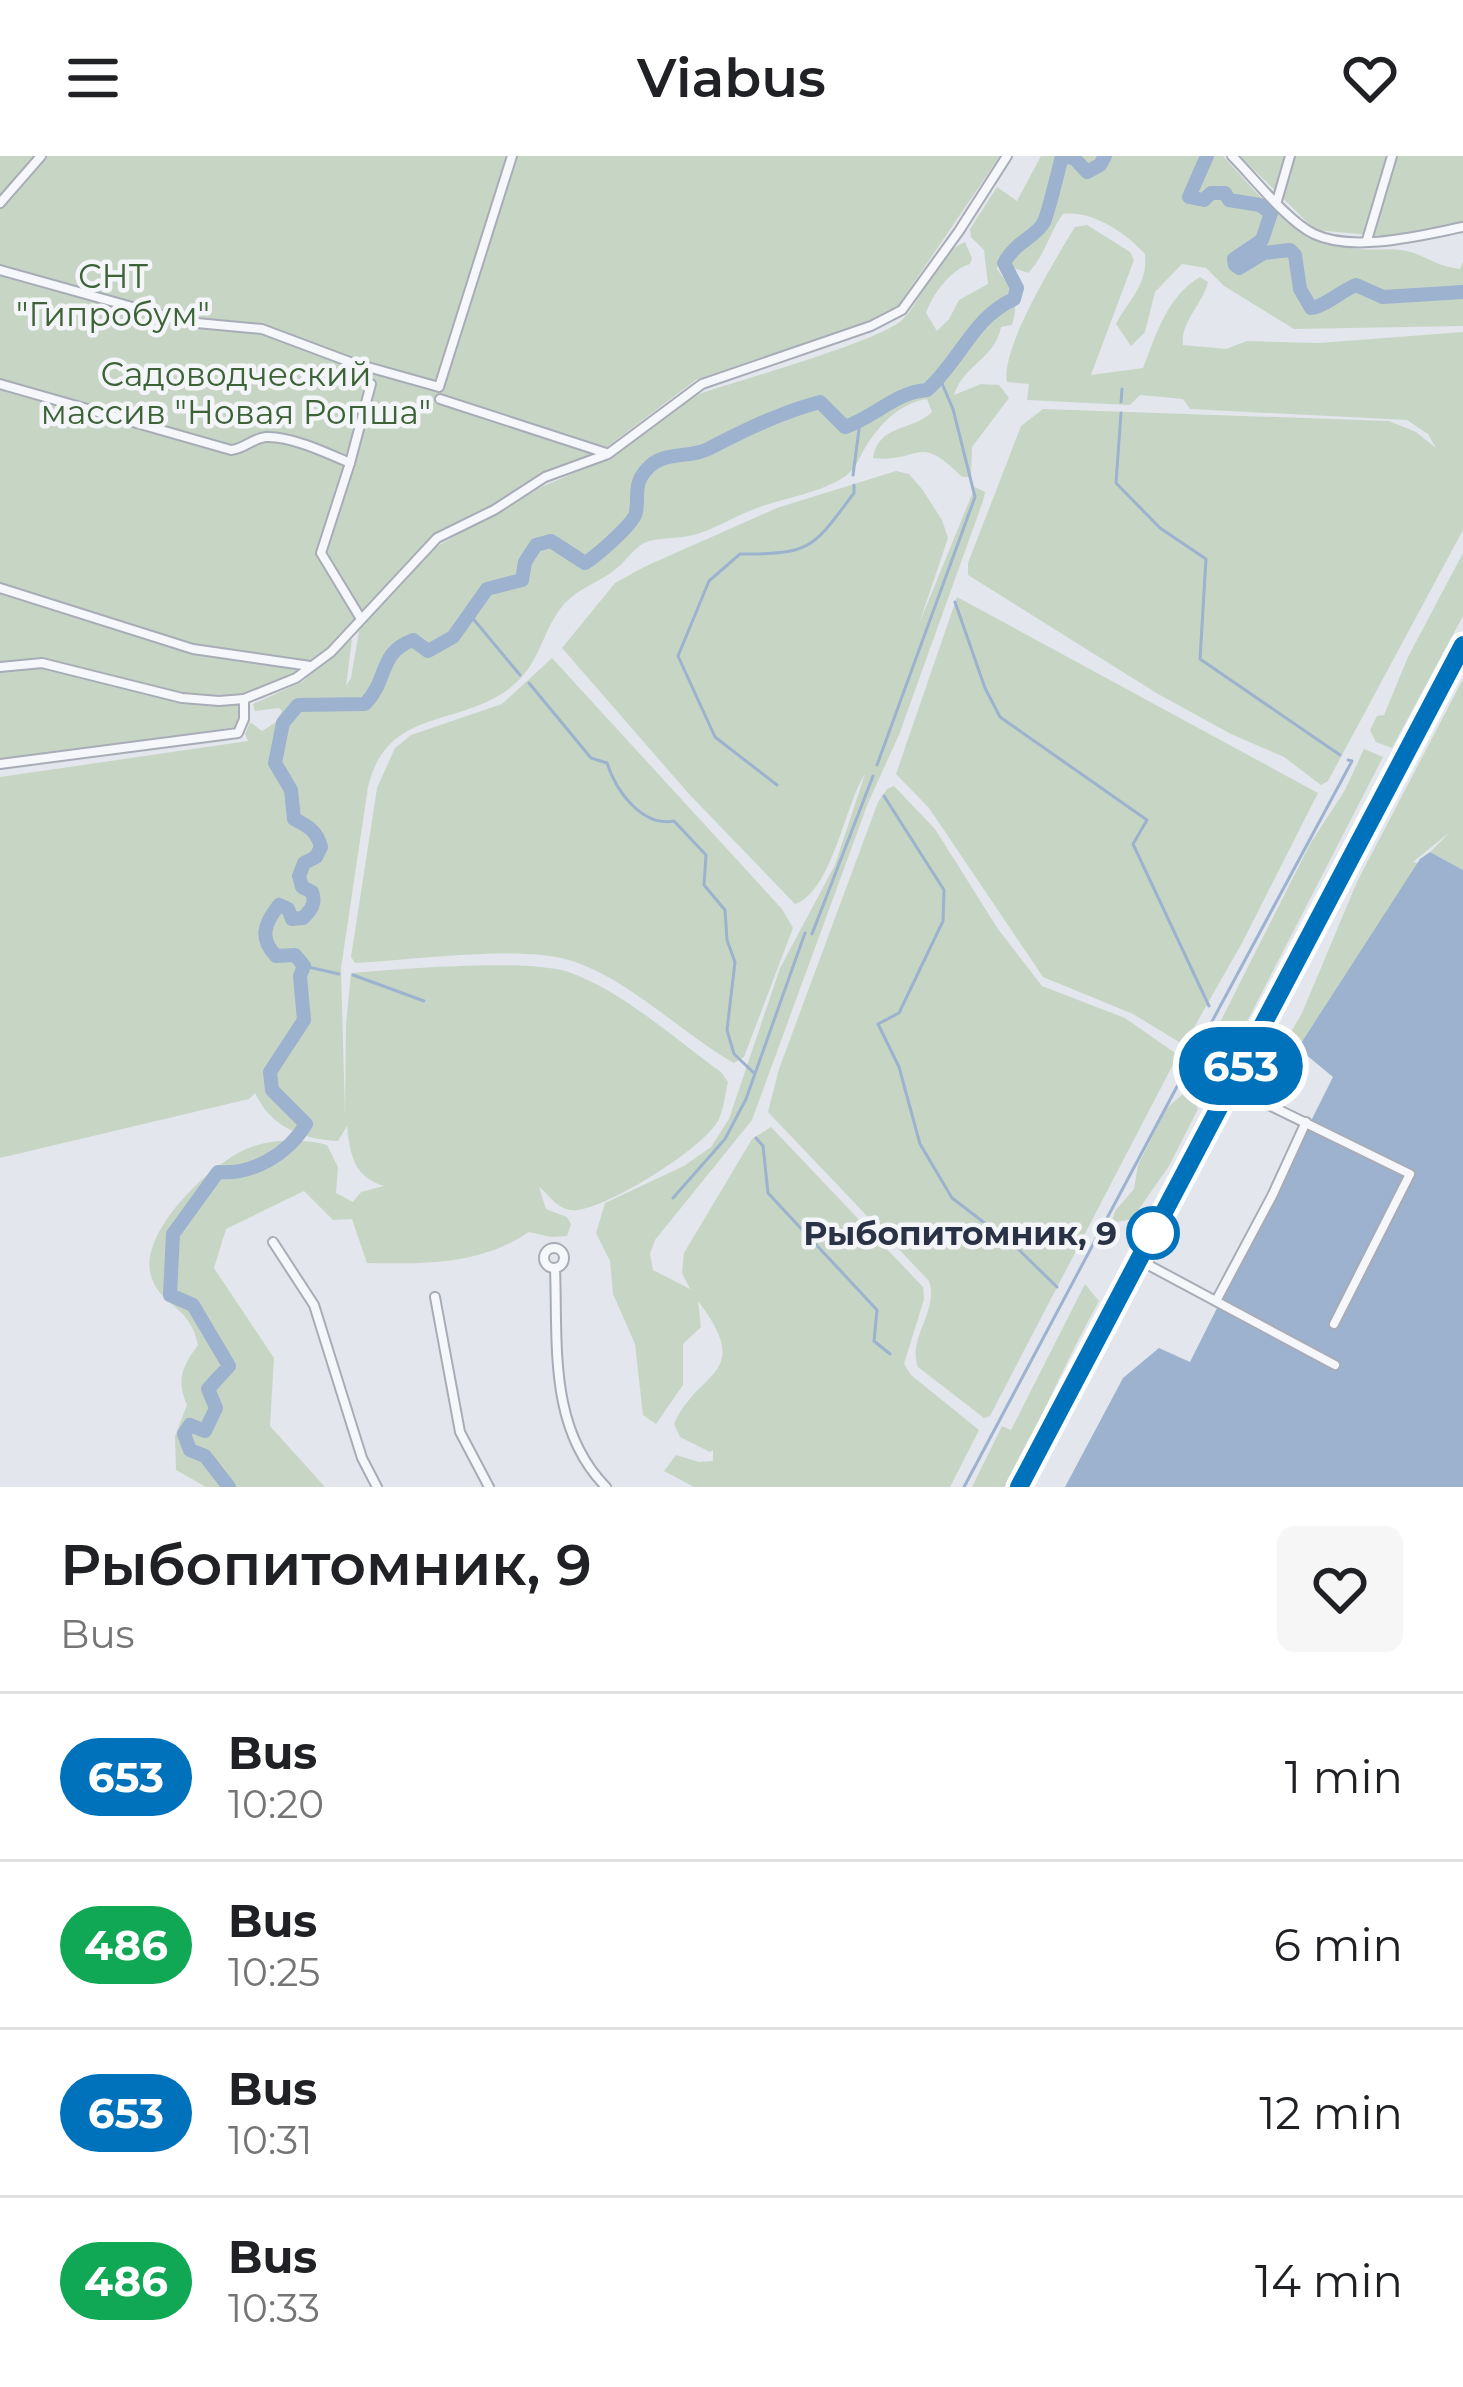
<!DOCTYPE html>
<meta charset="utf-8">
<style>
:root{--surface:#fff;--page:#f6f6f6;--text:#202124;--muted:#757577;--line:#e0e0e0}
body{margin:0;font-family:Montserrat,sans-serif;background:var(--page);color:var(--text);height:100vh;display:flex;flex-direction:column;font-size:45px;white-space:nowrap}
*{box-sizing:border-box;margin:0}
p{font-size:39px;color:var(--muted)}
.icon{flex:none;width:66px;height:66px;fill:none;stroke:currentColor;stroke-width:2;stroke-linecap:round;stroke-linejoin:round}
.map{position:relative;height:1331px;overflow:hidden}
.sheet{display:flex;flex-direction:column;background:var(--surface);flex:1}
.sheet>*{flex:none}
.badge{padding:0 24px;border-radius:39px;font-size:42px;line-height:78px}
.map>.badge{position:absolute;translate:-50% -50%;box-shadow:0 0 0 6px #fff}
.round{display:grid;place-items:center;flex:none;width:126px;height:126px;border-radius:18px;background:var(--page)}
.head{display:flex;align-items:center;justify-content:space-between;height:204px;padding:0 60px}
h1{font-size:57px;font-weight:600;line-height:90px}
ul{padding:0;list-style:none}
li{display:flex;align-items:center;gap:36px;height:168px;padding:0 60px;border-top:3px solid var(--line)}
li div{flex:1}
li b{display:block;font-size:45px}
li em{font-style:normal}
li .badge{min-width:132px;font-weight:700;text-align:center}
header{display:flex;justify-content:space-between;align-items:center;height:156px;padding:0 60px;background:var(--surface);font-size:54px;font-weight:600}
.map>svg:first-child{display:block}
</style>
<header><svg class="icon" aria-label="menu" viewBox="0 0 24 24"><path d="M4 6h16M4 12h16M4 18h16"/></svg>Viabus<svg class="icon" aria-label="heart" viewBox="0 0 24 24"><path d="M12 20l-8-8c-3-5 5-10 8-4 3-6 11-1 8 4z"/></svg></header>
<div class="map">
<svg width="1463" height="1331" viewBox="0 0 1463 1331">
<rect width="100%" height="100%" fill="#e3e6ec"/>
<g fill="#c7d6c4">
<path d="M0,0h1000l-102,150 -30,16 -171,57 -94,71 -60,23 -51,33 -58,28 -106,115 -35,25 -43,23 -13,30 -237,32z"/>
<path d="M1041,0h182c42,45 70,87 137,93 15,2 32,-2 47,2 20,5 31,16 53,18l3,-7v64l-169,3 -70,-43 -18,-18 -24,-4 -27,28 -10,40 -14,14 -15,-22c13,-25 32,-39 29,-70 -19,-21 -53,-44 -82,-40 -14,19 -18,42 -35,59l-14,-5 -5,-9 -11,-2 -1,12c15,21 23,30 15,56l-11,2c-6,32 -38,38 -47,68l27,-11 18,1 10,13 -37,49 -1,30h-9c-46,-46 -41,-13 -89,-19 5,-34 40,-27 59,-46l-5,-13c-29,5 -47,25 -62,49 -8,13 -8,20 -21,29 -24,16 -60,21 -87,31 -22,8 -45,23 -68,28 -14,3 -32,1 -45,7 -11,6 -18,18 -27,25 -16,14 -39,20 -53,36 -24,29 -22,59 -54,84 -52,40 -123,19 -142,99l-27,181 4,146 1,-90 5,-51c48,-4 184,-16 223,1 53,21 101,65 147,98l7,10c-3,11 -4,26 -9,37 -14,29 -110,88 -142,91 -19,2 -26,-14 -38,-23l7,22 21,8 4,7 -4,12 -16,1 -22,-5c-49,33 -103,32 -162,31l-15,-44 -19,1 -29,-29 -78,38 -12,39 60,90 -4,68 55,61h-119l-30,-17 -1,-34 12,-31c-11,-25 -5,-38 11,-60 -8,-40 -35,-37 -46,-66 -17,-44 57,-113 92,-129 23,-11 59,-12 83,-5l11,22 -2,26 17,9 8,-10 23,-6c-30,-9 -34,-31 -37,-60l-9,15c-37,-2 -67,-14 -83,-48l-6,6 -249,59v-381l248,-36 -3,-7 5,-12 12,9 14,-9 6,-11 -3,-3 -24,3 -2,-7 49,-22 50,-43 -6,47 5,-8 8,-47 43,-53 34,-31 105,-60 66,-28 76,-57 19,-9c38,-13 176,-51 200,-73 23,-22 31,-65 63,-78l7,16 -2,6c-19,5 -38,31 -44,49l11,18 12,-12 10,-19 29,-16 -4,-34 -13,-13 -1,-8 27,-42 20,14z"/>
<path d="M1240,0h223v67l-71,14 -77,-7z"/>
<path d="M1087,69l43,27 4,8 -43,115 52,-7c13,-33 24,-72 57,-91l8,5c-5,22 -28,40 -25,63l43,4 21,-8 72,2 144,-11v198l-135,251 -7,4 -37,-28 -53,-23 -73,-40 -190,-119v-12l53,-137 22,-17 346,12 27,11 20,16 -8,-14 -21,-14 -217,-11 -7,-10 -43,-4 -10,10 -103,-5 2,-16 -22,-2c-7,-33 49,-124 68,-155z"/>
<path d="M896,315l13,3 13,15 20,31 6,18 -29,86 56,-137 10,5 -2,9 -84,234 -31,68 -116,317 -97,120 -5,14 3,16 37,19 -8,-16 2,-20 68,-114 19,-12 152,160 1,12 -20,65 7,11 68,55 -29,57h-256l-30,-16 12,-16 23,7 14,-1v-11l-3,2 -30,-15 -6,-13c24,-55 81,-48 24,-123l3,26 -18,17v41l-27,39 -13,-9 -8,-71 -22,-50 -3,-33 -14,-28 9,-30 79,-37 27,-19 18,-28 51,-151 55,-103 30,-91c-20,30 -33,118 -70,130l-106,-110 -127,-146 53,-65 31,-17 131,-58z"/>
<path d="M1463,397v63l-71,132 -16,-6 -6,-12 7,-14 7,-1 24,-58z"/>
<path d="M957,441l361,196 -76,150 -58,102 -51,-31 -90,-37 -114,-169 -33,-34z"/>
<path d="M552,502l230,251 11,19 -49,129 -10,6c-55,-31 -104,-84 -165,-103 -49,-15 -159,0 -214,3l-4,-6 26,-169 18,-40 16,-13 91,-31z"/>
<path d="M1463,523v191l-33,-18 20,-20 -37,30 12,2 -114,181 -40,48 -4,-11 7,-21 28,-48 55,-131z"/>
<path d="M1364,593l19,8 -163,317 -19,-14 109,-216 35,-54z"/>
<path d="M894,630l41,43 63,100 44,57 83,32 53,37 -188,361 -6,2 -66,-51c-11,-29 21,-55 11,-86l-161,-169 11,-43 99,-267 9,-13z"/>
<path d="M1184,937l8,3 6,13 -29,57 -37,53 -21,4 4,-12 19,-22 4,-24 29,-57z"/>
<path d="M1085,1128l14,17c-34,61 -60,124 -94,186h-33l30,-61 9,4z"/>
</g>
<path fill="#9cb2ce" d="M1430,696l33,18v617h-398l58,-109 36,-30 31,14 143,-285 -35,-29 122,-189z"/>
<g fill="none" stroke-linecap="round" stroke-linejoin="round">
<g stroke="#9cb2ce" stroke-width="3">
<path d="M1121,246l1,-13"/>
<path d="M1121,257l-5,70 44,45 46,31 -6,100 140,96"/>
<path d="M853,319l7,-53"/>
<path d="M955,446l30,86 15,29 147,103 -14,24 76,162"/>
<path d="M470,459l50,60"/>
<path d="M529,527l62,75 16,5c9,28 35,64 67,58l32,34 -2,30 21,25 2,30 8,22 -8,68 7,24 20,19"/>
<path d="M877,609l98,-268 -22,-88 -13,-30"/>
<path d="M777,629l-62,-48 -37,-81 31,-75 31,-27c72,0 72,-5 114,-61v-8"/>
<path d="M884,640l60,94 -1,31 -44,92 -21,11 21,43 21,77 32,54 64,49 41,40"/>
<path d="M812,778l61,-158"/>
<path d="M304,810l35,8"/>
<path d="M353,819l71,26"/>
<path d="M1195,897l157,-292 -4,-1"/>
<path d="M756,982l7,8 5,47 109,117 -3,31 16,13"/>
<path d="M673,1042l52,-59 21,-40 59,-166"/>
<path d="M964,1331l225,-423"/>
</g>
<g stroke="#9cb2ce" stroke-width="14">
<path d="M1064,0l11,3 12,13 13,-7 5,-9"/>
<path d="M1207,0l-18,41 15,3 7,-7h14l4,7 31,5 11,8 -9,27 -28,19 1,6 4,3 25,-15 26,-3 5,5 5,34 11,19c13,-1 30,-17 45,-23l27,12 80,-5"/>
<path d="M229,1331l-24,-31 -15,-6 -6,-16 6,-9 15,6 11,-23 -8,-19 21,-23 -36,-61 -23,-10 3,-61 45,-62c35,3 70,-18 88,-48l-34,-34 -2,-18 34,-52 -4,-44 4,-10 -9,-11 -19,1c-17,-18 -12,-32 3,-51l9,4 4,10 11,-1c9,-9 13,-15 9,-26l-10,-5 -3,-11 5,-13 12,-6 5,-10c-4,-16 -13,-21 -27,-28l-3,-29 -16,-27 8,-40 15,-18 67,-1c24,-25 13,-51 48,-64l15,11 25,-14 34,-48 35,-9 3,-18 11,-17 15,-4 34,22c10,-6 50,-40 51,-51 3,-17 -3,-28 11,-43 17,-19 41,-10 61,-20 37,-19 71,-36 112,-47l25,25c30,-10 50,-35 82,-37 33,-29 46,-73 87,-91l3,-11 -13,-25c12,-22 32,-26 40,-41 5,-12 14,-50 18,-66"/>
</g>
<g stroke="#a8acb7" stroke-width="12">
<g id="minor">
<path d="M1232,0c22,22 55,65 82,78 40,19 108,1 149,-7"/>
<path d="M1277,45l13,-45"/>
<path d="M0,47l41,-47"/>
<path d="M1367,84l25,-84"/>
<path d="M0,114l186,52 76,7 88,33 89,25 73,-231"/>
<path d="M0,228l231,66c13,-1 22,-12 35,-13 25,-1 61,16 84,26l-29,90 40,66"/>
<path d="M440,243l166,54"/>
<path d="M350,307l21,-79"/>
<path d="M0,432l193,61 117,17"/>
<path d="M0,511l42,-4 140,35 37,3 25,-2 52,-21 35,-26 106,-114 57,-28 51,-33 63,-23 94,-70 169,-58 31,-16 57,-79 48,-75"/>
<path d="M0,608l238,-31 6,-14v-20"/>
<path d="M1230,930l180,88 -76,150"/>
<path d="M273,1086l41,63 48,153 15,29"/>
<circle cx="554" cy="1102" r="10"/>
<path d="M1139,1104l196,105"/>
<path d="M555,1112c3,76 -7,160 51,219"/>
<path d="M435,1141l25,135 29,55"/>
<path d="M1216,1145l56,-105 34,-74"/>
</g>
</g>
<g stroke="#a2aab8" stroke-width="14">
<path id="major" d="M1019,1331l444,-842"/>
</g>
<use href="#minor" stroke="#f6f7fa" stroke-width="8"/>
<use href="#major" stroke="#fff" stroke-width="9"/>
</g>
<g fill="none" stroke-linecap="round" stroke-linejoin="round">
<g stroke="#fff" stroke-width="27">
<path id="line" d="M1019,1331l444,-842"/>
</g>
<use href="#line" stroke="#0072bc" stroke-width="18"/>
</g>
<circle fill="#fff" stroke="#0072bc" stroke-width="6" cx="1153" cy="1077" r="24"/>
<g text-anchor="middle" stroke-width="9" stroke-linejoin="round" paint-order="stroke">
<g font-size="33" fill="#3c6236" stroke="#f3f5f9">
<text x="113" y="132">СНТ<tspan x="113" dy="38">"Гипробум"</tspan></text>
<text x="236" y="230">Садоводческий<tspan x="236" dy="38">массив "Новая Ропша"</tspan></text>
</g>
<g font-size="33" font-weight="bold" fill="#2a3245" stroke="#f3f5f9" text-anchor="end">
<text x="1117" y="1089">Рыбопитомник, 9</text>
</g>
</g>
</svg>
<b class="badge" style="left:1241px;top:910px;background:#0072bc;color:#fff">653</b>
</div>
<section class="sheet">
<div class="head"><div><h1>Рыбопитомник, 9</h1><p>Bus</p></div><a class="round"><svg class="icon" aria-label="heart" viewBox="0 0 24 24"><path d="M12 20l-8-8c-3-5 5-10 8-4 3-6 11-1 8 4z"/></svg></a></div>
<ul>
<li><span class="badge" style="background:#0072bc;color:#fff">653</span><div><b>Bus</b><p>10:20</p></div><em>1 min</em></li>
<li><span class="badge" style="background:#10a855;color:#fff">486</span><div><b>Bus</b><p>10:25</p></div><em>6 min</em></li>
<li><span class="badge" style="background:#0072bc;color:#fff">653</span><div><b>Bus</b><p>10:31</p></div><em>12 min</em></li>
<li><span class="badge" style="background:#10a855;color:#fff">486</span><div><b>Bus</b><p>10:33</p></div><em>14 min</em></li>
</ul>
</section>
